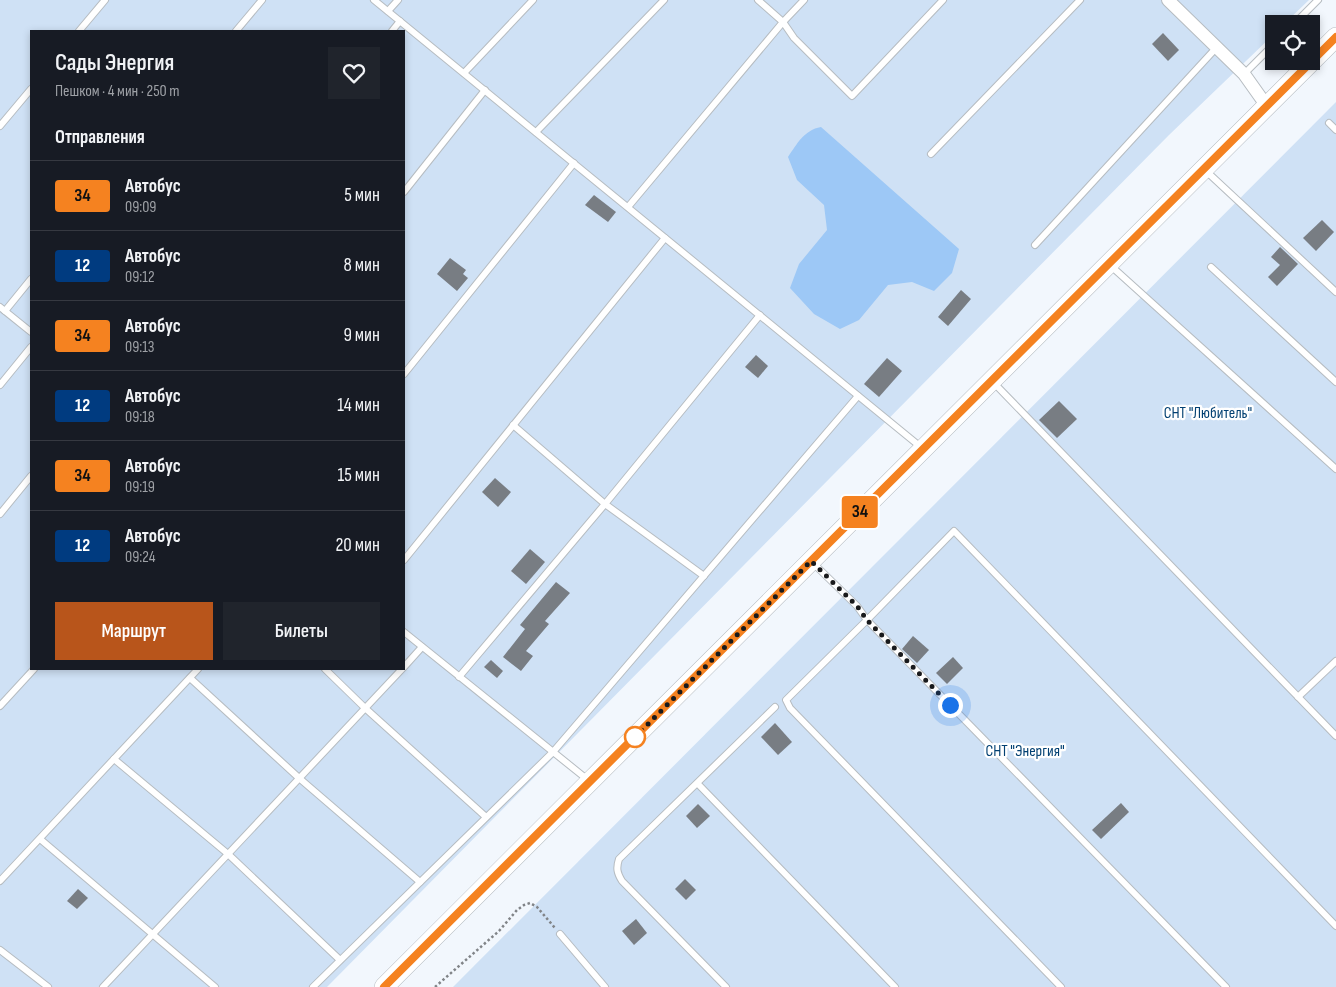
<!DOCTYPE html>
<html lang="ru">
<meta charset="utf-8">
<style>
:root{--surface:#171b24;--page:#20242c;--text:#f1f3f6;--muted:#9ea1a6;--line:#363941;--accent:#b8551b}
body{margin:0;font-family:"Sofia Sans Condensed",sans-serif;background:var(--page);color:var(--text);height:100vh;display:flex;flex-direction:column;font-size:19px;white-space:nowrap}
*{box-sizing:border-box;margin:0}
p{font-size:16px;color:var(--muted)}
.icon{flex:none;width:28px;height:28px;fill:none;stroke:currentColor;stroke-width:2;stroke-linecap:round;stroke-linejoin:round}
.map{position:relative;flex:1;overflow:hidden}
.side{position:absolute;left:30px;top:30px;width:375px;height:640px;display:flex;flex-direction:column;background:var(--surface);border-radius:0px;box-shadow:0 2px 8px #0003}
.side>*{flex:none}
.badge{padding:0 10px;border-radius:4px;font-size:18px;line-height:32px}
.tools{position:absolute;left:1265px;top:15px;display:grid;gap:10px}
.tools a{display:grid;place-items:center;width:55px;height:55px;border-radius:0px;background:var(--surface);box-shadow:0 2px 8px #0003;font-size:25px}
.you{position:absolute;width:25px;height:25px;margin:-12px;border:4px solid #fff;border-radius:50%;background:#1a73e8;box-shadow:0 0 0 8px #1a73e833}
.map>.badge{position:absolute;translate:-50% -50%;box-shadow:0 0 0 2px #fff}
h2{padding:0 25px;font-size:19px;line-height:45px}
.round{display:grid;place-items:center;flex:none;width:52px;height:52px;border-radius:0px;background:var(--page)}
.head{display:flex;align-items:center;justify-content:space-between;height:85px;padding:0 25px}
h1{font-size:24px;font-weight:600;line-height:38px}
.button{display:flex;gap:10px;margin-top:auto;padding:10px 25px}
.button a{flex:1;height:58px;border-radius:0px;background:var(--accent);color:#fff;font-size:20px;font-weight:600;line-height:58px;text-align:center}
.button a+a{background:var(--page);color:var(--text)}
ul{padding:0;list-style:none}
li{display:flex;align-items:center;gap:15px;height:70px;padding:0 25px;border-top:1px solid var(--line)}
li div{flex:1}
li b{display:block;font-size:19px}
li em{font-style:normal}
li .badge{min-width:55px;font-weight:700;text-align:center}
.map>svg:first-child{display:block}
</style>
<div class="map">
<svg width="1336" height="987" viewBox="0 0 1336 987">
<rect width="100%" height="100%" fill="#f2f7fd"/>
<g fill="#cfe1f5" fill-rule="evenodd">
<path d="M0,0h1309l-25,24h-10v10l-105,101 -842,852h-327zM31,31h373v638h-373z"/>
<path d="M1336,102v885h-883z"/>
</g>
<path fill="#9dc8f6" d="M821,127l138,122 -7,24 -18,18 -22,-9 -24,3 -29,35 -19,9 -26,-15 -24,-26 9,-24 28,-34 -3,-25 -27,-25 -9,-23c9,-13 16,-27 33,-30z"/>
<g fill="#787d83">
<path d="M1163,33l16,17 -11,11 -16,-17z"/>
<path d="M594,195l22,17 -8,10 -23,-17z"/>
<path d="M1322,220l12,12 -18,19 -13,-13z"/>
<path d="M1280,247l18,17 -21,22 -9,-9 12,-12 -9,-8z"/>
<path d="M450,258l16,12 -3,4 5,4 -11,13 -20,-17z"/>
<path d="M961,290l10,9 -23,27 -10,-9z"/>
<path d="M756,355l12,11 -10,12 -13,-11z"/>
<path d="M887,358l15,13 -23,26 -15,-13z"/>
<path d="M1059,401l18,18 -20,19 -18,-18z"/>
<path d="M495,478l16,14 -13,15 -16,-15z"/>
<path d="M530,549l15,13 -19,22 -15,-13z"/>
<path d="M556,582l14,11 -25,28 4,3 -23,27 7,5 -12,15 -18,-14 22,-28 -5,-4z"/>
<path d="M913,636l16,14 -12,13 -15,-14z"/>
<path d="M953,657l10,11 -16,16 -11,-11z"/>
<path d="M491,660l12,11 -6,7 -13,-11z"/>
<path d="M775,723l17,19 -14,13 -17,-18z"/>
<path d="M1121,803l8,9 -28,27 -9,-9z"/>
<path d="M698,804l12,12 -13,12 -11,-12z"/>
<path d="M685,879l11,11 -10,10 -11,-11z"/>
<path d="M78,889l10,9 -11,11 -10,-8z"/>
<path d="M636,919l11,14 -13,12 -12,-14z"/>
</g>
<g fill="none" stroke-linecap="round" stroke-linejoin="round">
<g stroke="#b6bcc1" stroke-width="8">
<g id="service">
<path d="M374,0l548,448"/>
<path d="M758,0l25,22 11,16 58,58 91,-96"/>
<path d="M388,11l10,-11"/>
<path d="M1294,24l24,-24"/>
<path d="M79,31l26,-31"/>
<path d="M236,31l26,-31"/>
<path d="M392,31l8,-10"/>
<path d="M464,73l69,-73"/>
<path d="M1244,74l30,-30"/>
<path d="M1329,123l7,7"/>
<path d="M0,126l31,-37"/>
<path d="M536,132l128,-132"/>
<path d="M931,154l149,-154"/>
<path d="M1206,171l130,121"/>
<path d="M404,192l81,-102"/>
<path d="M628,207l155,-185 21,-22"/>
<path d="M1035,245l182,-198"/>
<path d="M1111,266l225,203"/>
<path d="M1211,267l125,115"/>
<path d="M0,307l31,25"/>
<path d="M5,311l26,-32"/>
<path d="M404,374l170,-211"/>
<path d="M992,381l344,355"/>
<path d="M0,385l31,-38"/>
<path d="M513,425l92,79 99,72"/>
<path d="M0,514l31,-38"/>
<path d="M404,560l261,-322"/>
<path d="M812,562l45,44 10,14 359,367"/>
<path d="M404,632l184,148"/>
<path d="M404,667l18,-20"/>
<path d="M325,669l40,39 121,109"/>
<path d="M459,677l146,-173 155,-189"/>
<path d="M190,678l109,100 121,104"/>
<path d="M1298,697l38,-36"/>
<path d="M0,706l34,-37"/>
<path d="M114,759l114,95 112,106"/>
<path d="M698,784l197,203"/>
<path d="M40,839l175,148"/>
<path d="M0,881l198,-212"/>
<path d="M560,934l45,53"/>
<path d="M0,950l48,37"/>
<path d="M103,987l299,-318"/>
<path d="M313,987l240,-235 305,-356"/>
<path d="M726,987l-104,-106c-5,-8 -6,-13 -3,-22l156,-152"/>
<path d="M1061,987l-271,-279 -4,-8 81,-80 87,-89 382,395"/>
</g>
</g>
<g stroke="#b6bcc1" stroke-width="14">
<path id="minor" d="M1168,0l76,74 22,31"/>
</g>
<g stroke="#b6bcc1" stroke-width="20">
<path id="primary" d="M384,987l952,-950"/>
</g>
<path stroke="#818488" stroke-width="2.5" stroke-dasharray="2.5 2.5" stroke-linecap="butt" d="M435,987l64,-56 18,-21 7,-5 6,-2 7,4 18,21"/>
<use href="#service" stroke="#fff" stroke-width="6"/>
<use href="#minor" stroke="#fff" stroke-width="12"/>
<use href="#primary" stroke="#fff" stroke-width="19"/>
</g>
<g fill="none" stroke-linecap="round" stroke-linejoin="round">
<g stroke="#fff" stroke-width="11">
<path id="line" d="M384,987l952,-950"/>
</g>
<use href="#line" stroke="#f58220" stroke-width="8"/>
<path stroke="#191a1c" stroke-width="5" stroke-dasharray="0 9" d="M635,737l-3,3 179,-179 46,45 10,14 83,85"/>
</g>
<circle fill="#fff" stroke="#f58220" stroke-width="2.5" cx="635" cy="737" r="10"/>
<g text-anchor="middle" stroke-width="4.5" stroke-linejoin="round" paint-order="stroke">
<g font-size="16" fill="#024072" stroke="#fff">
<text x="1208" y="418">СНТ "Любитель"</text>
<text x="1025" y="756">СНТ "Энергия"</text>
</g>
</g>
</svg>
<div class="tools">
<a><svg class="icon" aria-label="locate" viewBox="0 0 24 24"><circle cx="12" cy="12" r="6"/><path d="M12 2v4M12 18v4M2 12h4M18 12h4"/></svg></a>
</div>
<div class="you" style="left:950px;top:705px"></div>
<b class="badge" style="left:860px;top:512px;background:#f58220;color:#111">34</b>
<section class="side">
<div class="head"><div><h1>Сады Энергия</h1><p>Пешком · 4 мин · 250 m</p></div><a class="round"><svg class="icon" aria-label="heart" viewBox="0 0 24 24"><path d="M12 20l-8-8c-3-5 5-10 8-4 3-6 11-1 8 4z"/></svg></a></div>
<h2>Отправления</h2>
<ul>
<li><span class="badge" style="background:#f58220;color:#111">34</span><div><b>Автобус</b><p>09:09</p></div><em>5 мин</em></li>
<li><span class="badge" style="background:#003b80;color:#fff">12</span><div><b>Автобус</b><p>09:12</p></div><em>8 мин</em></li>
<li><span class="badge" style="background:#f58220;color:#111">34</span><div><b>Автобус</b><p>09:13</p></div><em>9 мин</em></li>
<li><span class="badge" style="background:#003b80;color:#fff">12</span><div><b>Автобус</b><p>09:18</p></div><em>14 мин</em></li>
<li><span class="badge" style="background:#f58220;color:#111">34</span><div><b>Автобус</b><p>09:19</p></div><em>15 мин</em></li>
<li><span class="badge" style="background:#003b80;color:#fff">12</span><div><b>Автобус</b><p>09:24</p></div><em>20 мин</em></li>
</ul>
<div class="button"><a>Маршрут</a><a>Билеты</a></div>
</section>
</div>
